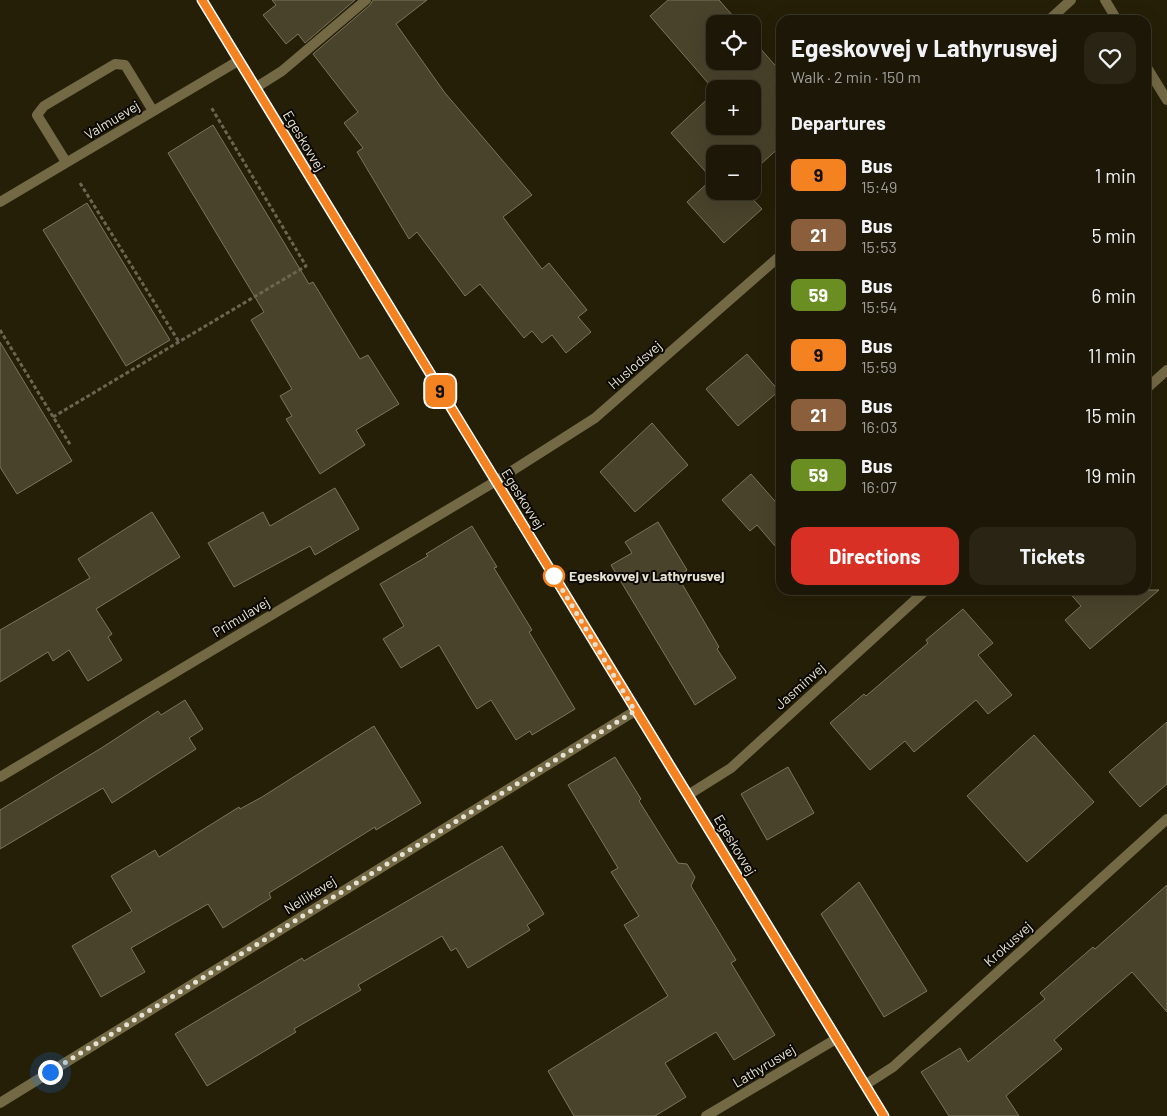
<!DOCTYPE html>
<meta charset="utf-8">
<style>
:root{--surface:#1c1706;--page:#292414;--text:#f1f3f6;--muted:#a09f9b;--line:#3a3628;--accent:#d93025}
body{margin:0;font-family:Barlow,sans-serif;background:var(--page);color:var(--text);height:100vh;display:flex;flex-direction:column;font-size:19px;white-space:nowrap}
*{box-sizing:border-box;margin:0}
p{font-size:16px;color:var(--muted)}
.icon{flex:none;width:28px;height:28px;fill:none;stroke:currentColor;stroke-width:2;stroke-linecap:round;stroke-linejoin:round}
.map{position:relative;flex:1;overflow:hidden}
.details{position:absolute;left:776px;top:15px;width:375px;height:580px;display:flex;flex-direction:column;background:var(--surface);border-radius:15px;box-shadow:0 5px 20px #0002,0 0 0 1px var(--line)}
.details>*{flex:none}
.badge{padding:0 10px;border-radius:8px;font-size:18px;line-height:32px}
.buttons{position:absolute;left:706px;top:15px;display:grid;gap:10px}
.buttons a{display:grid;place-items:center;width:55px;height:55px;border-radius:10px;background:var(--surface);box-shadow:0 5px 20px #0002,0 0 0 1px var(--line);font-size:25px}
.you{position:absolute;width:25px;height:25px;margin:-12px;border:4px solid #fff;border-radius:50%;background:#1a73e8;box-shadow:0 0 0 8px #1a73e833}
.map>.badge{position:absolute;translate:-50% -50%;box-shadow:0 0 0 2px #fff}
h2{padding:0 15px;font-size:19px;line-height:45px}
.round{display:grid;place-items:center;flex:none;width:52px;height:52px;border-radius:15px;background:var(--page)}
.head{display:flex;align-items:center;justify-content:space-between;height:85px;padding:0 15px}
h1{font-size:24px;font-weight:700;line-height:38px}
.primary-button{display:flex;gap:10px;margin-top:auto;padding:10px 15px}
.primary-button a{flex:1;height:58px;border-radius:15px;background:var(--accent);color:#fff;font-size:20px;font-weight:700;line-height:58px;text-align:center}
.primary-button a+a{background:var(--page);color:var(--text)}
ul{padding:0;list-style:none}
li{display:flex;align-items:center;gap:15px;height:60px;padding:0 15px}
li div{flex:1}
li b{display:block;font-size:19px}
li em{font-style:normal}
li .badge{min-width:55px;font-weight:700;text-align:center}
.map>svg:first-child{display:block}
</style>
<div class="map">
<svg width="1167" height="1116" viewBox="0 0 1167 1116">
<rect width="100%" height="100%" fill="#251f08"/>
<g fill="#49432c" stroke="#7c755c">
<path d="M272,0h83l-50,43 -7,-9 -12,10 -23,-29 13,-10z"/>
<path d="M373,0h54l-31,24 49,69 87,102 -29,22 39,52 7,-6 38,47 -9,7 13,15 -25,21 -14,-18 -10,8 -10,-12 -8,7 -44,-54 -15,12 -48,-64 -8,7 -52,-87 6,-4 -19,-25 14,-11 -45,-58 57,-49z"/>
<path d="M668,0h51l21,24h-25v37h37v-22l29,33v74l-29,26v-18h-37v37h30l17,18 -38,34 -37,-41 25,-23 -41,-46 44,-41v34h37v-37h-37v2l-65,-75z"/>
<path d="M213,125l96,159 4,-2 47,77 8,-4 31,49 -43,26 9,15 -45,29 -34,-55 6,-3 -12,-20 12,-7 -41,-69 13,-8 -96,-159z"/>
<path d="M87,203l83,137 -44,26 -83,-136z"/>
<path d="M0,342l72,119 -55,33 -17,-27z"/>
<path d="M747,354l32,37 -41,35 -32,-37z"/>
<path d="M652,423l36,42 -53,47 -35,-40z"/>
<path d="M751,474l30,34v45l-24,-28 -7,6 -28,-31z"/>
<path d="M335,488l24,41 -44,26 -5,-9 -76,41 -26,-44 55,-31 7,14z"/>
<path d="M152,512l28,45 -84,52 16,25 -4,3 14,23 -34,21 -19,-31 -16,11 -5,-9 -48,30v-52l90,-52 -12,-19z"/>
<path d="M658,522l29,48 -9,7 41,70 -2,2 19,29 -41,27 -84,-140 21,-12 -7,-11z"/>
<path d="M472,526l25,41 -3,1 38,62 -3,2 46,77 -43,26 -2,-4 -14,9 -25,-40 -14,9 -38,-64 -38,23 -18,-29 21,-13 -24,-42 48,-28 -2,-2z"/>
<path d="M1067,590h92l-69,59 -25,-29 16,-14z"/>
<path d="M963,609l30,34 -15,12 34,40 -24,19 -12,-14 -62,52 -9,-11 -35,29 -40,-47 34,-29 2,2 62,-53 -2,-3z"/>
<path d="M185,700l18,29 -14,9 7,11 -84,54 -9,-15 -103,61v-39l103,-63 55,-36 3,4z"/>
<path d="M1167,722v62l-27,23 -31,-35z"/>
<path d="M374,726l47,77 -45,27 -1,-3 -106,66 2,5 -48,30 -15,-24 -77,44 14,24 -44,25 -29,-51 60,-35 -21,-35 44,-26 4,7 80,-50 1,2 22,-12z"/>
<path d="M1034,735l60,67 -67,60 -60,-66z"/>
<path d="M615,757l26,42 -2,2 39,62 9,1 8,13 -4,9 45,74 -5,3 44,72 -41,25 -18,-28 -51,31 21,34 -31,19h-81l-26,-45 120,-75 -44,-71 15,-9 -28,-44 7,-4 -50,-83z"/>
<path d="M788,767l26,46 -47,27 -26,-46z"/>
<path d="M502,846l42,68 -17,11 3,5 -62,38 -12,-20 -5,3 -9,-15 -84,49 3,5 -67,39 2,3 -89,54 -32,-52 127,-76 2,3z"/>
<path d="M859,882l68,109 -43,26 -63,-103z"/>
<path d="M1167,885v127l-35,-40 -78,68 8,9 -56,47 13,20h-70l-28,-44 39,-24 8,14 77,-63 -5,-6 53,-46 2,2z"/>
</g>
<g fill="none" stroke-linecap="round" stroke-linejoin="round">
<g stroke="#6b6652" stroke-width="3" stroke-dasharray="4 2.5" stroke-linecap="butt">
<path d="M80,183l99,159"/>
<path d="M0,330l71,116"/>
<path d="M53,417l253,-151 -95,-159"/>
</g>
<path stroke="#746945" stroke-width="10" d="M66,162l-29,-47 7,-9 71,-42 10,1 28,46"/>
<g stroke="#746945" stroke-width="10">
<path d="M1105,0l12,20"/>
<path d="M1049,20l22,-20"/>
<path d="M1146,66l21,34"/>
<path d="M255,88l27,-17 84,-71"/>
<path d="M0,202l238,-141"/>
<path d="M1146,389l21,-19"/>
<path d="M0,777l496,-296 99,-63 186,-163"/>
<path d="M688,795l43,-27 195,-178"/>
<path d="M865,1085l28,-18 274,-248"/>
<path d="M0,1103l635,-392"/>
<path d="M706,1116l130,-77"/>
</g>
<path stroke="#746945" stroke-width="10" d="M202,0l682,1116"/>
</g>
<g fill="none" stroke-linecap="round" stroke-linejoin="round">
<g stroke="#fff" stroke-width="11">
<path id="line" d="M202,0l682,1116"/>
</g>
<use href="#line" stroke="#f58220" stroke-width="8"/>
<path stroke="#e5e1d3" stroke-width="5" stroke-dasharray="0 9" d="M50,1072l585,-361 -85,-142 4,7"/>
</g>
<circle fill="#fff" stroke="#f58220" stroke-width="2.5" cx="554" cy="576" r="10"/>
<g text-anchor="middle" stroke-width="4" stroke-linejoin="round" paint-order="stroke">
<g font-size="14" fill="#e5e1d3" stroke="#0b0902">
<text transform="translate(112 120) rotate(-31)" y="5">Valmuevej</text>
<text transform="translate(304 141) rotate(59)" y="5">Egeskovvej</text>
<text transform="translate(635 365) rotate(-41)" y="5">Huslodsvej</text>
<text transform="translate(523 499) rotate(58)" y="5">Egeskovvej</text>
<text transform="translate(241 617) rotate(-31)" y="5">Primulavej</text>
<text transform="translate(800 686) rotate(-42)" y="5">Jasminvej</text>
<text transform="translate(735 845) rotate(59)" y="5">Egeskovvej</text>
<text transform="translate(310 895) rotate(-32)" y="5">Nellikevej</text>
<text transform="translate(1008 944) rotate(-42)" y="5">Krokusvej</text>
<text transform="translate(764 1066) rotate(-31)" y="5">Lathyrusvej</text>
</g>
<g font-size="14" font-weight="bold" fill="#e5e1d3" stroke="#0b0902" text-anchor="start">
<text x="569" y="581">Egeskovvej v Lathyrusvej</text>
</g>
</g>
</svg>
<div class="buttons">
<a><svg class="icon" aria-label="locate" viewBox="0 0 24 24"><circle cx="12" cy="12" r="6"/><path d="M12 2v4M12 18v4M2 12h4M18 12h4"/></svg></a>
<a>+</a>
<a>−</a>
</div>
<div class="you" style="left:50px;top:1072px"></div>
<b class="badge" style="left:440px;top:391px;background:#f58220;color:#111">9</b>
<section class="details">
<div class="head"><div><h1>Egeskovvej v Lathyrusvej</h1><p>Walk · 2 min · 150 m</p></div><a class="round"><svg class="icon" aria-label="heart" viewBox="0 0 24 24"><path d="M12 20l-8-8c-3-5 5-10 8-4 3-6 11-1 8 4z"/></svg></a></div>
<h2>Departures</h2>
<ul>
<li><span class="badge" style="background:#f58220;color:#111">9</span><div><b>Bus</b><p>15:49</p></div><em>1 min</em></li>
<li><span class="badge" style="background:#8b5e3c;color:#fff">21</span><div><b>Bus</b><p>15:53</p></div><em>5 min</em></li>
<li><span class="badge" style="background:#6b8e23;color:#fff">59</span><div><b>Bus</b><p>15:54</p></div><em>6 min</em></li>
<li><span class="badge" style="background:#f58220;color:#111">9</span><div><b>Bus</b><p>15:59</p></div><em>11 min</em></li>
<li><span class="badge" style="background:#8b5e3c;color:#fff">21</span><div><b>Bus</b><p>16:03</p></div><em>15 min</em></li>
<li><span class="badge" style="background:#6b8e23;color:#fff">59</span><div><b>Bus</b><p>16:07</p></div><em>19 min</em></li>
</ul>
<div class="primary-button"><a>Directions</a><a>Tickets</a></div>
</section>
</div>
